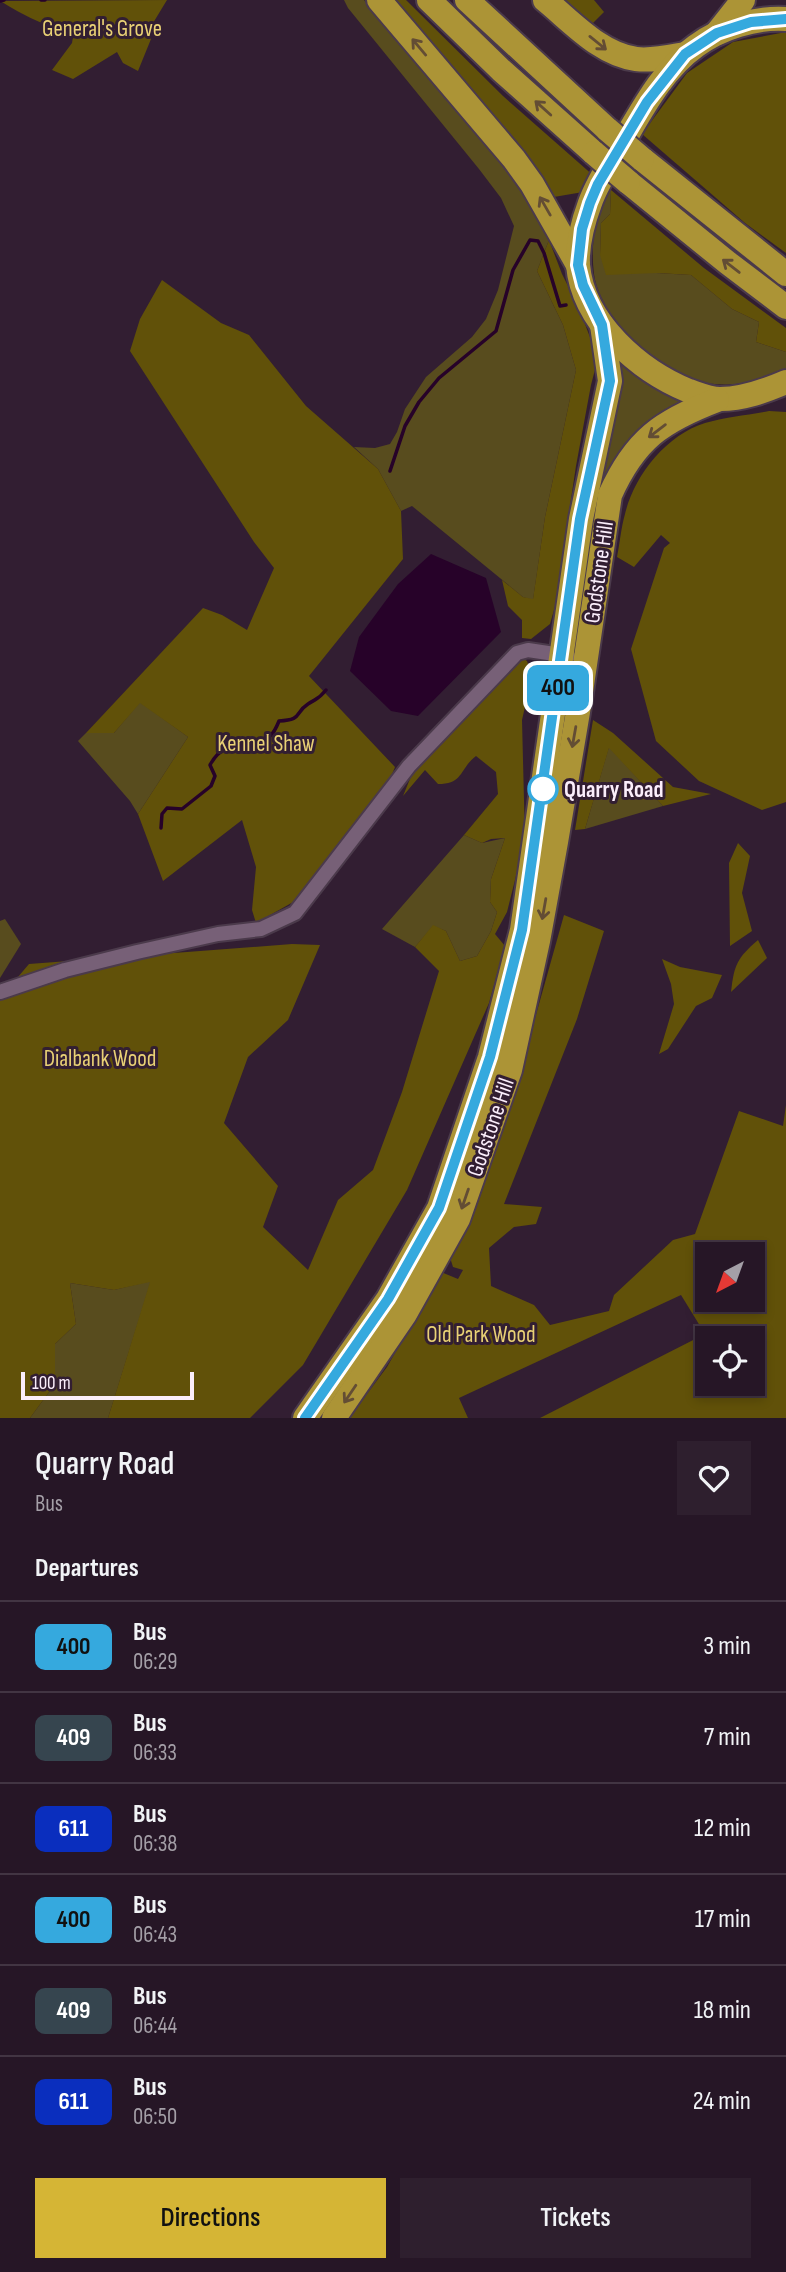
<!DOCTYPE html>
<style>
:root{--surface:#261626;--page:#2e1f2e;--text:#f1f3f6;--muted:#a49fa7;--line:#423543;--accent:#d5b535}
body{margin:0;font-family:"Sofia Sans Condensed",sans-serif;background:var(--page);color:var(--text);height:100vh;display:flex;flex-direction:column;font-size:26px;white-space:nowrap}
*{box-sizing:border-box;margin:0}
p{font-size:23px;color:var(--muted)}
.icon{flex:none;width:38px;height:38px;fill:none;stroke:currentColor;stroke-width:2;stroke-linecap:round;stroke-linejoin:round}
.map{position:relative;height:1418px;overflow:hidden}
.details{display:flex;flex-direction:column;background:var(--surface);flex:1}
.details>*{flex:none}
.badge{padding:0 14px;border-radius:10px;font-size:24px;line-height:46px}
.needle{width:46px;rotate:221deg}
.tools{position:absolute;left:695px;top:1242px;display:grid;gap:14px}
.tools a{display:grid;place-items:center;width:70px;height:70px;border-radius:0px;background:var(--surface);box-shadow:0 4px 10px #0003,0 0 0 2px var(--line);font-size:35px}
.scale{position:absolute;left:21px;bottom:18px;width:173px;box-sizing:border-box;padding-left:7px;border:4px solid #fbeefb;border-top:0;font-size:19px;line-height:24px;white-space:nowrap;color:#fbeefb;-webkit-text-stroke:5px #321e32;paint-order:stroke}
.map>.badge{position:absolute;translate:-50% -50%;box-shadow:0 0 0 4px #fff}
h2{padding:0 35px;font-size:26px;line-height:63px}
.round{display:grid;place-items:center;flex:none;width:74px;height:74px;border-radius:0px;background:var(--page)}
.head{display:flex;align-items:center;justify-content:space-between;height:119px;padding:0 35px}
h1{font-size:33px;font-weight:600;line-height:52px}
.cta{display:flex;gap:14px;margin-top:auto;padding:14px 35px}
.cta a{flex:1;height:80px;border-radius:0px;background:var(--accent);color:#111;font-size:28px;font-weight:600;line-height:80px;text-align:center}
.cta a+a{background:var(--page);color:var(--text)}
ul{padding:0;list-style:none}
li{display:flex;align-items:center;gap:21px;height:91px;padding:0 35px;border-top:2px solid var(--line)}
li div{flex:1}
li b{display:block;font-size:26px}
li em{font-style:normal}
li .badge{min-width:77px;font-weight:700;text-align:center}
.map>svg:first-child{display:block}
</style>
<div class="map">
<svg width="786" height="1418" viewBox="0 0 786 1418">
<rect width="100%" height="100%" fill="#321e32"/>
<g fill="#584c1e">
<path d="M344,0h20l118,136 53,71 14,33 -12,31 26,54 13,45 -31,147 -12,83 -10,-3 -111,-91 -11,5 -23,-42 -24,-22 21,1 15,-4 7,-12 8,-23 21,-32 46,-40 14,-18 12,-29 16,-64 -13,-28 -22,-29 -131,-161z"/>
<path d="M608,185l3,5 -1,24 -9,9 -1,32 57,18 34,2 41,34 27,13 -3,20 30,10v19c-67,30 -134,9 -173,-53 -8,-13 -17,-28 -19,-44 -4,-31 2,-60 14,-89z"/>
<path d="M613,344l81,55 -41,22 -64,158 -14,56z"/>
<path d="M140,702l48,35 -50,77 -8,-13 -52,-60 8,-8h28z"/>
<path d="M609,747l54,59 -78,23z"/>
<path d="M464,835l18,8 23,-5 -14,41 -1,23 7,10 -6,19 -14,25 -17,5 -14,-30 -13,-5 -18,21 -33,-18z"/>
<path d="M5,919l16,25 -21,34v-57z"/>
<path d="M151,1281l-43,137h-78l25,-34v-40l21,-20 -6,-41 44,7z"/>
</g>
<g fill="#615109" fill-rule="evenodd">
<path d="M167,0l-17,28 1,11 -13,32 -15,-8 -6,-11 -44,27 -21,-9 20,-27 2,-13c-29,-2 -50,-15 -74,-29z"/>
<path d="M388,0h18l97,96 92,81 -6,14 -41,7z"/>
<path d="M560,0h34l10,12 -14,14z"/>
<path d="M786,32v221l-41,-30 -103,-89 45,-61 46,-31z"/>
<path d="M611,190l93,78 82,60v24l-30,-10 3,-20 -27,-13 -41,-34 -34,-2 -51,2 -6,-20 1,-32 9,-9z"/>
<path d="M549,240l13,34 16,32 20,52 -7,27 -15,81 -13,86 -1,30 -12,42 -19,15 -9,-1v-18l-14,-14 -6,-26 21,17 10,2 12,-82 31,-147 -13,-45 -26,-54z"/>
<path d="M162,280l59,43 28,12 57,71 72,63 23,42 2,48 -94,117 86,91 -8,20 -92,114 -39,22 -4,-13 4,-43 -14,-47 -79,61 -25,-67 50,-77 -48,-34 -26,30h-28l117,-125 19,7 25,15 27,-62 -20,-26 -124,-191 10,-32z"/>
<path d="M769,411l17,1v390l-24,8 -63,-29 -43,-40 -25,-92 33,-101 6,-5 -9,-8 -27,32 -17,-10c3,-15 4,-29 8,-43 9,-38 41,-79 80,-91 20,-6 43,-8 64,-12z"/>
<path d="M519,656l8,5 5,15 -10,44 3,120 -18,72 -12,22 10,12 -16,57 -82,187 -104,175 -53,53h-142l42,-136 -36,8 -44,-7 6,41 -21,20v40l-25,34h-30v-420l29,-34 263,-20 28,1 -32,75 -40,37 -24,66 54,63 -15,41 45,43 30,-70 35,-30 29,-78 37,-121 -24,-24 18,-22 13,6 14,30 17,-5 14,-25 6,-19 -7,-10 1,-23 14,-41 -14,1 -9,4 -18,-8 34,-41 -2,-22 -20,-16c-17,13 -12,28 -38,28l-13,-14 -22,26 11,-27z"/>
<path d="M593,720l20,13 60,54 38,7 -48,12 -54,-58 -24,81 -10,1z"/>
<path d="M738,843l12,13 -8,37 10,38 -22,15 -1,-83z"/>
<path d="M564,915l40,16 -27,88 -73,185 38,3 -6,17 -22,3 -25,21 2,38 43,19 16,20 59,-14 5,-16 59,-55 22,-6 44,-123 44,15 3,-21v313h-246l165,-84 -24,-39 -222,103 9,20h-119l38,-51 54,-95 17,7 5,-9 -10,-3 -5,-16 75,-190zM707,1255h45v45h-45zM707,1339h45v45h-45z"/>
<path d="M758,940l9,18 -36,34c3,-27 6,-34 27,-52z"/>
<path d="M662,959l18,8 42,8 -10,23 -16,8 -28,43 -9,5 15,-50 -3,-20z"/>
</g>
<path fill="#270229" d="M431,554l55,24 15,54 -83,84 -27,-5 -41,-40 9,-34 39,-53z"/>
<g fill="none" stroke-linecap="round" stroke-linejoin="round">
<g stroke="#270229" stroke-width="3.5">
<path d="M41,0h4"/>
<path d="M0,1l4,-1"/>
<path d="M390,471l15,-45 14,-24 20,-24 57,-47 17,-61 17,-30 8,1 6,12 16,53 6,-1"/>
<path d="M161,828l1,-14 5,-6 15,1 29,-23 4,-10 -5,-11c16,-30 38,-14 60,-29 4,-3 7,-10 9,-15 24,-1 15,-8 29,-17 9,-6 10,-4 18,-14"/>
</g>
<g stroke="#4b3a4b" stroke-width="18">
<path id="street" d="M0,992l65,-22 72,-18 81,-18 43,-5 34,-16 114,-147 108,-113 11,-3 40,6"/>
</g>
<g stroke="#4b3a4b" stroke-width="28">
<g id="highway">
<path d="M379,0l135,159 18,25 46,81"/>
<path d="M429,0l72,70 93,83"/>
<path d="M467,0l141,130"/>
<path d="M545,0c27,22 55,54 91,59 16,2 33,-2 49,-5"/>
<path d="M786,19c-30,-2 -66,9 -90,27 -34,24 -55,66 -76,101 -11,18 -23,36 -30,56 -7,19 -13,42 -12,62 5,58 62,106 111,126 9,3 21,8 31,8 23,0 45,-8 66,-17"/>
<path d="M717,33l26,-33"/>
<path d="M642,159l144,115"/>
<path d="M628,182l100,81 58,44"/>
<path d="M305,1418l83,-119 51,-91 51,-151 32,-127 59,-411 29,-138 -8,-56"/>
<path d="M334,1418l71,-104 53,-95 52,-149 28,-129 18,-99 22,-130 32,-217c25,-56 52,-74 107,-95"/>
</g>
</g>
<use href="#street" stroke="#776077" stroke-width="14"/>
<use href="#highway" stroke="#ac9436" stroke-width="24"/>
<g stroke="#4b3a4b" stroke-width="28" stroke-linecap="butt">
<g id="highway-bridge">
<path d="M608,130l34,29"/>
<path d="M594,153l34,29"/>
</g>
</g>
<use href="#highway-bridge" stroke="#ac9436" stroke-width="24"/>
</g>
<defs><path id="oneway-shaft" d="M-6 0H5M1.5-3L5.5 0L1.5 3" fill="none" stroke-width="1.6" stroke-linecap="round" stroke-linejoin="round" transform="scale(1.75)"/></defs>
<g stroke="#634d34">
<use href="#oneway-shaft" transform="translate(598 43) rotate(39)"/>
<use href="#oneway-shaft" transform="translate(419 47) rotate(-130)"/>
<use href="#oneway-shaft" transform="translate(543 108) rotate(-138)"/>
<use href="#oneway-shaft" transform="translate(545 206) rotate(-120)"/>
<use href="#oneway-shaft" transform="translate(731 266) rotate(-142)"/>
<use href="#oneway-shaft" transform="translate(657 431) rotate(143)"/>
<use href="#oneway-shaft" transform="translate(574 737) rotate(100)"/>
<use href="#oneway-shaft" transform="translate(544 909) rotate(100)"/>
<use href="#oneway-shaft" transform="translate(465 1199) rotate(109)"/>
<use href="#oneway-shaft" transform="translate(350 1394) rotate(124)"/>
</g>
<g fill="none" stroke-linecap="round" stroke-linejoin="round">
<g stroke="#fff" stroke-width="16">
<path id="line" d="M305,1418l83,-119 51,-91 51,-151 32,-127 58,-411 30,-138 -8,-56 -19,-40 -5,-20 4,-36 8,-26 8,-19 49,-82 38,-48 32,-21 34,-11 35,-3"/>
</g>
<use href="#line" stroke="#35a9de" stroke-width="10"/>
</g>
<circle fill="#fff" stroke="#35a9de" stroke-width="3.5" cx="543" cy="789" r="14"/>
<g text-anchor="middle" stroke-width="6" stroke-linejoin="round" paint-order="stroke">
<g font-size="23" fill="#e9d175" stroke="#321e32">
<text x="102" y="36">General's Grove</text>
<text x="266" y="751">Kennel Shaw</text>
<text x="100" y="1066">Dialbank Wood</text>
<text x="481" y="1342">Old Park Wood</text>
</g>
<g font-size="23" fill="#fbeefb" stroke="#321e32">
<text transform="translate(598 572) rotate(-82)" y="8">Godstone Hill</text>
<text transform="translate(490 1127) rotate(-71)" y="8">Godstone Hill</text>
</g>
<g font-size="23" font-weight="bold" fill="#fbeefb" stroke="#321e32" text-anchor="start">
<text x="564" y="797">Quarry Road</text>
</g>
</g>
</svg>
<div class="tools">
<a><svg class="needle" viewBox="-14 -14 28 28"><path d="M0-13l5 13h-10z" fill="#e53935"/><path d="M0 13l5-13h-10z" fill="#a49fa7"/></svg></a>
<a><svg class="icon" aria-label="locate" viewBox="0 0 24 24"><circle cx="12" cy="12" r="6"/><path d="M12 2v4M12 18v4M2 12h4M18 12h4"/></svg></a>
</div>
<div class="scale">100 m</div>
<b class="badge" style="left:558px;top:688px;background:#35a9de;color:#111">400</b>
</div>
<section class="details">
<div class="head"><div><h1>Quarry Road</h1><p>Bus</p></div><a class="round"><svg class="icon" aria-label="heart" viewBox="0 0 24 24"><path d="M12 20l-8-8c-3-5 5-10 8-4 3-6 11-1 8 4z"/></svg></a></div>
<h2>Departures</h2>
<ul>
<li><span class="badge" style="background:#35a9de;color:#111">400</span><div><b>Bus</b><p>06:29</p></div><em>3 min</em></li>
<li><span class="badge" style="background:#36454f;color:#fff">409</span><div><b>Bus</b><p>06:33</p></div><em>7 min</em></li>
<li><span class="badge" style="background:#0a2ebe;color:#fff">611</span><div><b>Bus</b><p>06:38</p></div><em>12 min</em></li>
<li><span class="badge" style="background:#35a9de;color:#111">400</span><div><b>Bus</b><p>06:43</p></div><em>17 min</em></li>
<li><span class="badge" style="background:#36454f;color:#fff">409</span><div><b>Bus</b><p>06:44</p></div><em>18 min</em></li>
<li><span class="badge" style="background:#0a2ebe;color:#fff">611</span><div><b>Bus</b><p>06:50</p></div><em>24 min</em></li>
</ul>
<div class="cta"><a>Directions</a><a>Tickets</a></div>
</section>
